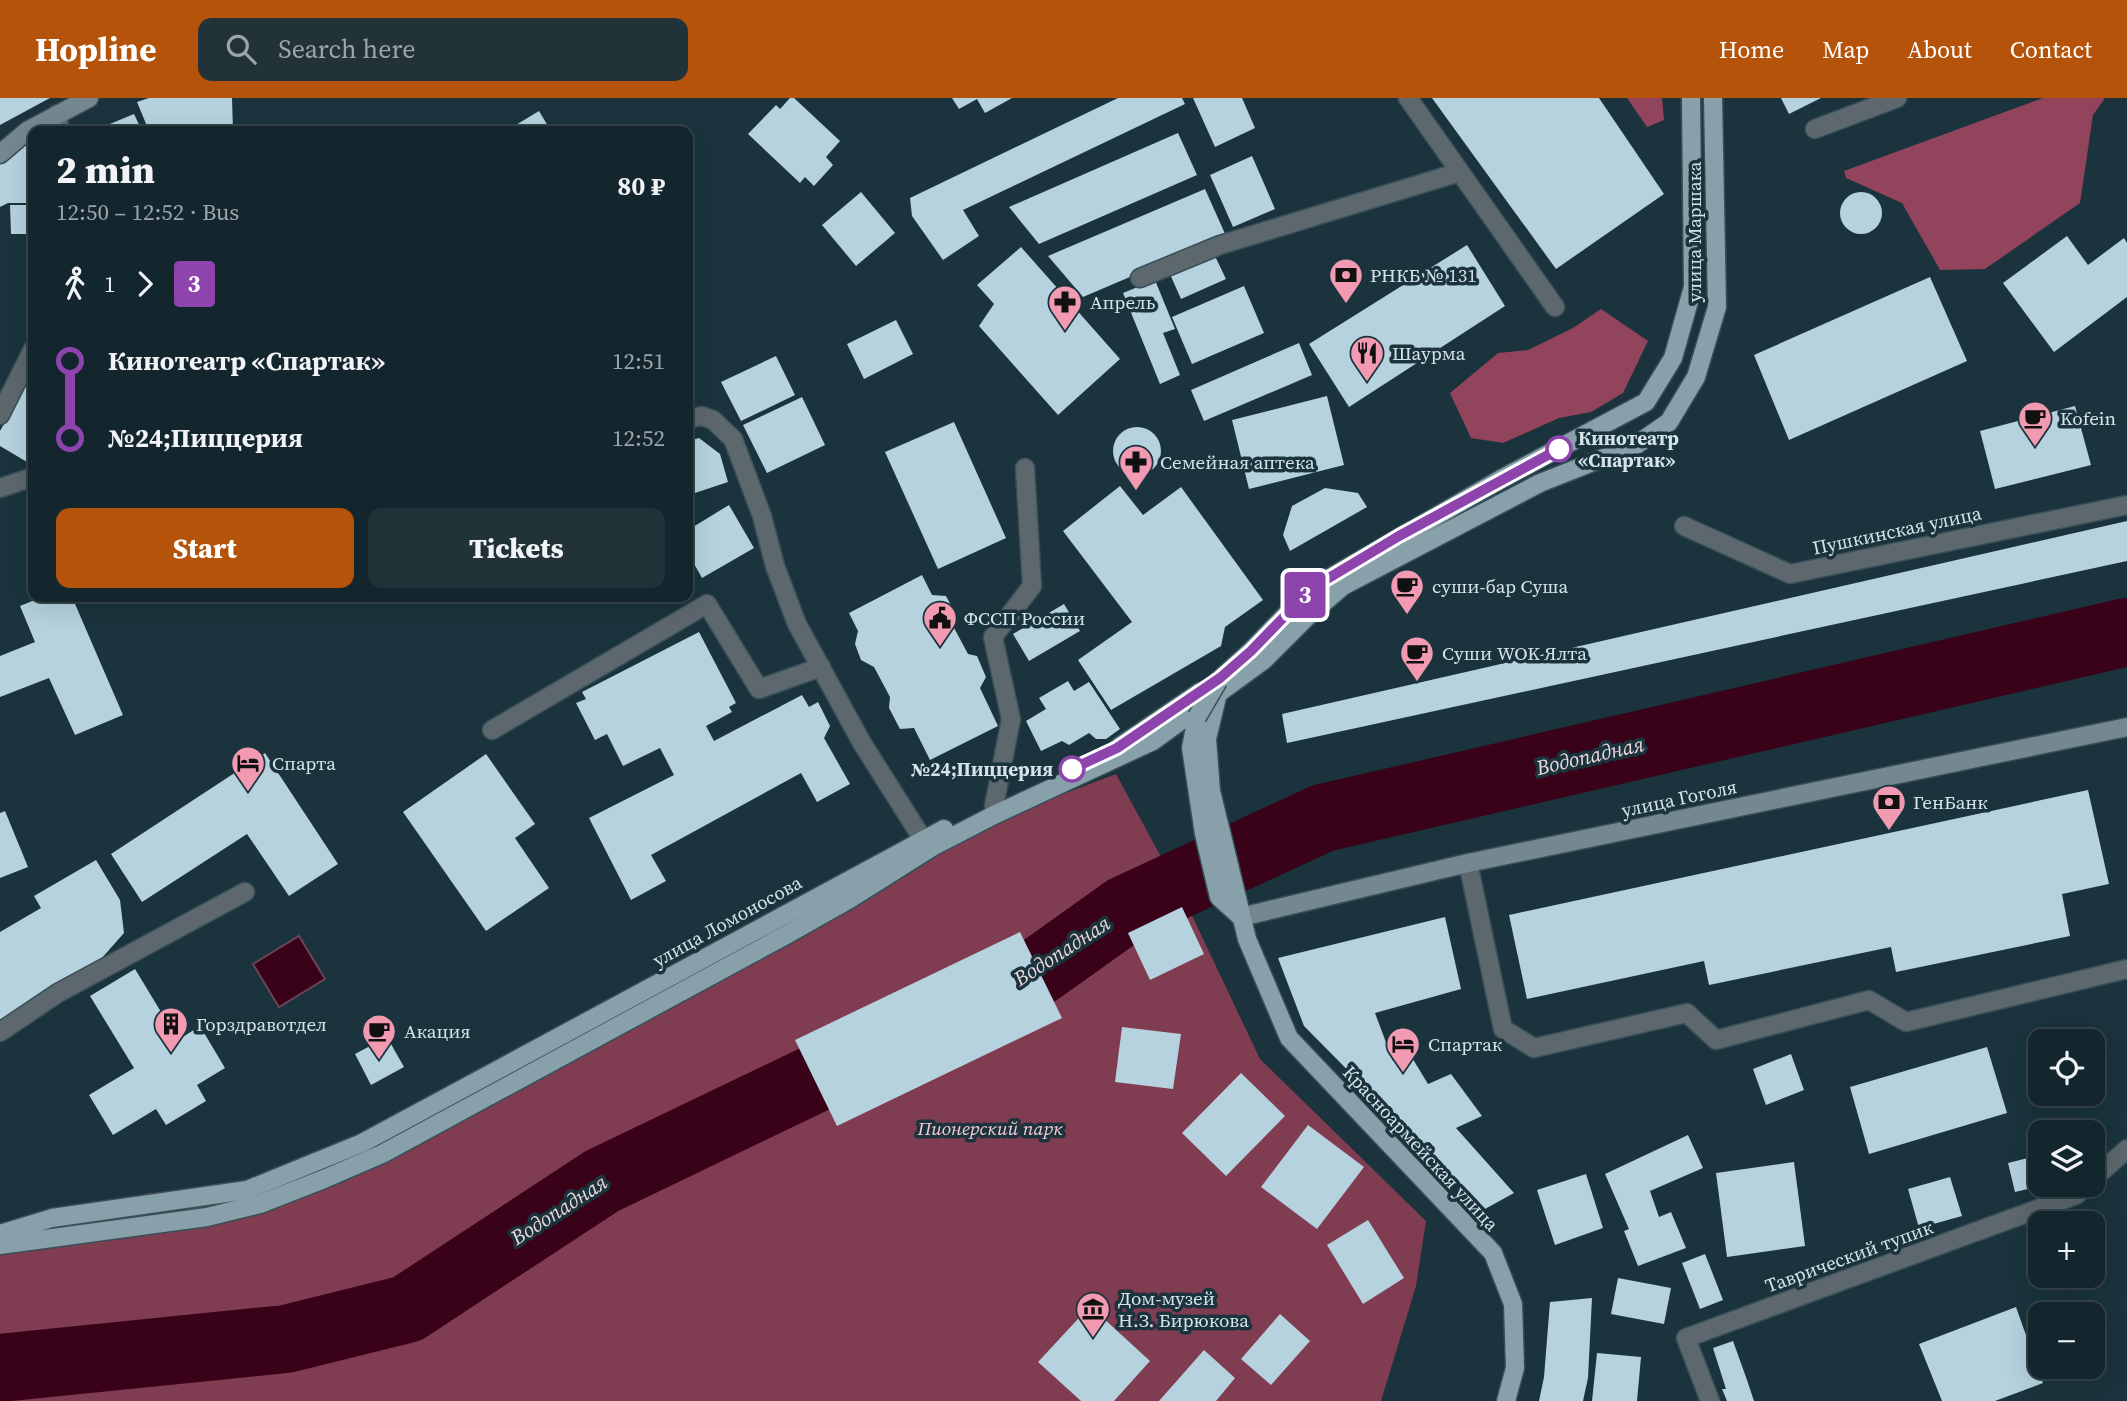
<!DOCTYPE html>
<meta charset="utf-8">
<style>
:root{--surface:#14262d;--page:#213239;--text:#f1f3f6;--muted:#9da5aa;--line:#334349;--accent:#b45309}
body{margin:0;font-family:"Source Serif 4",serif;background:var(--page);color:var(--text);height:100vh;display:flex;flex-direction:column;font-size:26px;white-space:nowrap}
*{box-sizing:border-box;margin:0}
p{font-size:23px;color:var(--muted)}
.icon{flex:none;width:38px;height:38px;fill:none;stroke:currentColor;stroke-width:2;stroke-linecap:round;stroke-linejoin:round}
.map{position:relative;flex:1;overflow:hidden}
.drawer{position:absolute;left:28px;top:28px;width:665px;height:476px;display:flex;flex-direction:column;background:var(--surface);border-radius:14px;box-shadow:0 7px 28px #0002,0 0 0 2px var(--line)}
.drawer>*{flex:none}
.badge{padding:0 14px;border-radius:5px;font-size:24px;line-height:46px}
.tools{position:absolute;left:2028px;top:931px;display:grid;gap:14px}
.tools a{display:grid;place-items:center;width:77px;height:77px;border-radius:14px;background:var(--surface);box-shadow:0 7px 28px #0002,0 0 0 2px var(--line);font-size:35px}
.map>.badge{position:absolute;translate:-50% -50%;box-shadow:0 0 0 4px #fff}
.legs{display:flex;align-items:center;gap:10px;height:77px;padding:0 28px;font-size:23px}
.legs p{margin-inline-start:auto}
.summary{display:flex;align-items:center;justify-content:space-between;height:119px;padding:0 28px}
h1{font-size:38px;font-weight:800;line-height:52px}
.action{display:flex;gap:14px;margin-top:auto;padding:14px 28px}
.action a{flex:1;height:80px;border-radius:14px;background:var(--accent);color:#fff;font-size:28px;font-weight:800;line-height:80px;text-align:center}
.action a+a{background:var(--page);color:var(--text)}
ul{padding:0 28px;list-style:none}
li{display:flex;align-items:center;gap:24px;height:77px;font-size:26px}
li i{display:grid;place-items:center;width:10px;height:100%;margin:0 9px;background:currentColor}
li i::after{content:'';width:18px;height:18px;margin:-9px;border:5px solid;border-radius:50%;background:var(--surface)}
li p{margin-inline-start:auto}
li:first-child i{background:linear-gradient(#0000 50%,currentColor 0)}
li:last-child i{background:linear-gradient(currentColor 50%,#0000 0)}
header{display:flex;align-items:center;gap:42px;box-sizing:border-box;height:98px;padding:0 35px;background:var(--accent);color:#fff}
header strong{font-size:33px}
nav{display:flex;gap:38px;margin-inline-start:auto;font-size:24px}
.search{width:490px;height:63px;background:var(--page);display:flex;align-items:center;gap:18px;box-sizing:border-box;padding:0 24px;border-radius:14px;color:var(--muted);font-size:26px}
.map>svg:first-child{display:block}
</style>
<header>
<strong>Hopline</strong>
<div class="search"><svg class="icon" aria-label="search" viewBox="0 0 24 24"><circle cx="10" cy="10" r="6"/><path d="M15 15l6 6"/></svg>Search here</div>
<nav><a>Home</a><a>Map</a><a>About</a><a>Contact</a></nav>
</header>
<div class="map">
<svg width="2127" height="1303" viewBox="0 0 2127 1303">
<rect width="100%" height="100%" fill="#1a333c"/>
<path fill="#803c51" d="M1116,676l70,129 74,156 166,162 -10,65 -35,115h-1381v-167l148,-41 99,-3 159,-70 583,-298z"/>
<g fill="#92445c">
<path d="M1627,0h35l2,22 -17,7z"/>
<path d="M2043,0h62l-12,17 -13,88 -95,66 -45,1 -38,-67 -56,-25 -2,-7z"/>
<path d="M1601,211l47,32 -25,52 -32,19 -32,6 -56,25 -32,-5 -21,-45 48,-40 30,-3 45,-22z"/>
</g>
<path fill="#390218" stroke="#684657" stroke-width="2" d="M299,838l26,43 -46,28 -26,-43z"/>
<g fill="none" stroke-linecap="round" stroke-linejoin="round">
<path stroke="#390218" stroke-width="68" d="M0,1270l286,-29 121,-30 195,-128 437,-210 87,-62 197,-91 804,-186"/>
</g>
<g fill="#b5d2de">
<path d="M0,0h50l-50,27z"/>
<path d="M149,0h83l1,33h-84l-12,-29z"/>
<path d="M790,0h4l46,43 -14,16 7,8 -19,21 -9,-9 -5,6 -52,-49 28,-29 4,4z"/>
<path d="M952,0h60l-27,15 -8,-14 -18,10z"/>
<path d="M1118,0h64l3,6 -222,106 16,26 -36,24 -31,-44 -2,-18z"/>
<path d="M1193,0h49l13,30 -40,19z"/>
<path d="M1432,0h167l65,96 -108,75z"/>
<path d="M1781,0h40l-32,16z"/>
<path d="M539,13l12,20h-45z"/>
<path d="M134,16l8,17h-49z"/>
<path d="M1178,35l19,42 -158,69 -30,-37z"/>
<path d="M31,41h2v64h-25l-8,4v-44l9,-7 10,-12z"/>
<path d="M1252,58l23,53 -42,18 -23,-52z"/>
<path d="M1205,91l21,47 -143,61 -35,-41z"/>
<path d="M861,94l34,41 -39,33 -34,-41z"/>
<circle cx="1861" cy="115" r="21"/>
<path d="M10,107h23v29h-22z"/>
<path d="M2067,138l21,29 36,-27 3,5v54l-73,55 -51,-69z"/>
<path d="M1467,147l38,61 -156,101 -40,-63z"/>
<path d="M1021,149l99,112 -62,56 -79,-89 15,-22 -17,-19z"/>
<path d="M1213,154l13,27 -45,20 -12,-27z"/>
<path d="M1930,179l37,84 -178,79 -35,-85z"/>
<path d="M1155,182l20,49 -12,4 17,42 -20,9 -37,-91z"/>
<path d="M1244,188l20,47 -72,31 -20,-47z"/>
<path d="M896,222l17,34 -49,25 -17,-35z"/>
<path d="M1299,245l13,32 -108,46 -13,-31z"/>
<path d="M776,258l19,39 -54,26 -20,-39z"/>
<path d="M33,275v78l-6,11 -27,-16v-15z"/>
<path d="M1327,298l17,69 -95,24 -17,-69z"/>
<path d="M802,299l23,48 -58,28 -24,-48z"/>
<path d="M2075,308l16,59 -96,24 -15,-58z"/>
<path d="M954,324l52,116 -68,31 -53,-117z"/>
<circle cx="1137" cy="353" r="24"/>
<path d="M699,340l21,16 8,28 -36,12 -4,-12v-41z"/>
<path d="M1120,388l23,29 38,-28 82,113 -38,27 -4,19 -110,64 -33,-50 54,-38 -69,-91z"/>
<path d="M1325,390l33,5 9,14 -77,44 -7,-16 9,-29z"/>
<path d="M729,407l25,43 -52,30 -14,-25v-23z"/>
<path d="M2127,423v40l-840,182 -5,-29z"/>
<path d="M922,477l10,20 14,1 9,17 -3,11 16,30 9,2 9,21 -6,11 18,38 -68,34 -16,-32 -14,1 -11,-21 1,-11 -16,-30 -13,-7 -6,-16 3,-13 -9,-18z"/>
<path d="M42,499h30l51,118 -48,20 -26,-57 -49,19v-41l35,-14 -15,-36z"/>
<path d="M1064,506l16,27 -51,30 -16,-27z"/>
<path d="M699,534l37,71 -7,4 3,5 -26,14 8,15 88,-46 7,12 9,-5 12,24 -6,12 26,46 -33,18 -16,-29 -150,82 15,26 -35,19 -42,-82 85,-43 -14,-27 -37,18 -16,-32 -12,6 -19,-37 10,-4 -4,-7z"/>
<path d="M1068,583l6,10 15,-9 31,47 -14,10h-10l-7,-6 -20,12 -7,-4 -21,10 -15,-30 20,-12 -7,-11z"/>
<path d="M265,655l73,111 -49,32 -42,-62 -105,68 -31,-48z"/>
<path d="M486,656l49,70 -20,14 34,50 -63,43 -83,-119z"/>
<path d="M2088,692l21,94 -47,10 8,42 -174,36 -5,-25 -182,38 -5,-24 -177,38 -18,-84z"/>
<path d="M5,713l23,56 -28,11v-65z"/>
<path d="M96,762l24,40 4,33 -23,26 -101,61v-88l41,-24 -7,-12z"/>
<path d="M1182,809l22,47 -54,26 -22,-47z"/>
<path d="M1445,819l16,72 -86,24 18,48 18,-5 17,28 23,-10 31,42 -26,12 58,65 -29,16 -181,-183 -26,-68z"/>
<path d="M1020,834l42,86 -225,108 -42,-86z"/>
<path d="M135,871l43,71 22,-14 25,42 -28,17 9,16 -40,24 -10,-16 -43,26 -24,-40 45,-27 -44,-72z"/>
<path d="M1122,929l59,7 -8,55 -58,-7z"/>
<path d="M387,939l17,30 -33,18 -16,-31z"/>
<path d="M1987,949l20,66 -138,41 -19,-67z"/>
<path d="M1791,956l13,36 -38,15 -13,-36z"/>
<path d="M1241,975l44,43 -59,60 -44,-43z"/>
<path d="M1308,1027l56,42 -47,62 -56,-42z"/>
<path d="M1688,1037l15,33 -53,23 9,26 12,-5 15,36 -48,18 -14,-35 5,-2 -24,-55z"/>
<path d="M2040,1057v31l-25,6 -7,-29z"/>
<path d="M1794,1064l11,84 -78,11 -11,-84z"/>
<path d="M1586,1076l17,54 -48,17 -18,-55z"/>
<path d="M1950,1079l12,39 -43,12 -11,-39z"/>
<path d="M1368,1122l36,58 -41,26 -36,-59z"/>
<path d="M1705,1156l18,46 -23,9 -18,-46z"/>
<path d="M1618,1180l53,10 -7,36 -53,-10z"/>
<path d="M1592,1200l-4,80 -5,23h-44l5,-24 6,-75z"/>
<path d="M1090,1208l60,55 -36,40h-33l-43,-39z"/>
<path d="M2016,1209l27,76 -48,18h-53l-23,-57z"/>
<path d="M1280,1216l30,27 -39,44 -30,-26z"/>
<path d="M1733,1243l14,39 7,21h-27l-5,-12h4l-13,-41z"/>
<path d="M1204,1252l31,28 -19,23h-57z"/>
<path d="M1597,1255l44,4 -4,44h-45z"/>
</g>
<g fill="none" stroke-linecap="round" stroke-linejoin="round">
<g stroke="#384f58" stroke-width="21">
<g id="service">
<path d="M1408,0l147,209"/>
<path d="M1140,180l80,-33 240,-73"/>
<path d="M994,708l17,-87 -18,-82 39,-51 -7,-118"/>
<path d="M1468,765l35,166 31,19 153,-35 29,27 153,-40 37,22 221,-53"/>
<path d="M0,934l58,-39 187,-101"/>
<path d="M2093,1081l34,-30"/>
<path d="M1710,1303l-24,-63 390,-143 11,-10"/>
</g>
</g>
<g stroke="#384f58" stroke-width="21">
<path id="pedestrian" d="M1684,428l106,48 337,-69"/>
</g>
<g stroke="#384f58" stroke-width="21">
<g id="minor">
<path d="M57,16l3,17"/>
<path d="M1815,31l82,-31"/>
<path d="M0,317l33,-66"/>
<path d="M688,321l14,-3 11,4 20,19 29,77 13,50 22,58 65,119 60,95"/>
<path d="M0,390l33,-11"/>
<path d="M492,632l215,-126 52,85 62,-22"/>
</g>
</g>
<g stroke="#384f58" stroke-width="21">
<g id="secondary">
<path d="M0,56l27,-23 62,-33"/>
<path d="M1241,819l227,-54 659,-136"/>
</g>
</g>
<g stroke="#384f58" stroke-width="21">
<g id="primary">
<path d="M1218,583l33,-30 61,-63 189,-109 145,-77 27,-44 20,-71 -2,-189"/>
<path d="M1218,595l-11,46 4,52 36,148 42,99 204,215 20,51 2,64 -9,33"/>
<path d="M1197,619l-6,31 13,86 15,63 22,20"/>
<path d="M1119,649l81,-55"/>
<path d="M0,1136l52,-16 195,-28 115,-47 582,-314"/>
<path d="M0,1147l207,-28 53,-13 64,-25 58,-25 404,-219 64,-36 84,-53 60,-31 159,-74 111,-81 43,-43 36,-31 197,-103 96,-38 33,-23 27,-45 21,-70 -4,-209"/>
</g>
</g>
<use href="#service" stroke="#5c686d" stroke-width="18"/>
<use href="#pedestrian" stroke="#5c686d" stroke-width="18"/>
<use href="#minor" stroke="#5c686d" stroke-width="18"/>
<use href="#secondary" stroke="#75878f" stroke-width="18"/>
<use href="#primary" stroke="#88a0a9" stroke-width="18"/>
<g stroke="#384f58" stroke-width="21" stroke-linecap="butt">
<path id="primary-bridge" d="M1197,619l21,-36"/>
</g>
<use href="#primary-bridge" stroke="#88a0a9" stroke-width="18"/>
</g>
<g fill="none" stroke-linecap="round" stroke-linejoin="round">
<g stroke="#fff" stroke-width="16">
<path id="line-1" d="M1072,671l45,-21 103,-70 31,-27 61,-63 87,-52 160,-87"/>
</g>
<use href="#line-1" stroke="#8e44ad" stroke-width="10"/>
</g>
<defs>
<g id="bank-pin" transform="scale(1.75)"><path d="M0 17L-7.5 6A9.5 9.5 0 1 1 7.5 6Z" fill="#f19ab2" stroke="#1a333c"/><path d="M-6-4H6V4H-6ZM0-2.3a2.3 2.3 0 1 0 0 4.6a2.3 2.3 0 1 0 0-4.6Z" fill="#111"/></g>
<g id="pharmacy-pin" transform="scale(1.75)"><path d="M0 17L-7.5 6A9.5 9.5 0 1 1 7.5 6Z" fill="#f19ab2" stroke="#1a333c"/><path d="M-2-6h4v4h4v4h-4v4h-4v-4h-4v-4h4Z" fill="#111"/></g>
<g id="restaurant-pin" transform="scale(1.75)"><path d="M0 17L-7.5 6A9.5 9.5 0 1 1 7.5 6Z" fill="#f19ab2" stroke="#1a333c"/><path d="M-5-6h1v4h1v-4h1v4h1v-4h1v5L-1.5 .5V6h-2V.5L-5-1ZM5-6V6H3V1.5H1.5Q1.5-4 5-6Z" fill="#111"/></g>
<g id="cafe-pin" transform="scale(1.75)"><path d="M0 17L-7.5 6A9.5 9.5 0 1 1 7.5 6Z" fill="#f19ab2" stroke="#1a333c"/><path d="M-5.5-4.5H6V0H3Q3 3.5 0 3.5H-2.5Q-5.5 3.5-5.5 0ZM3-3.2v2h1.7v-2ZM-6 4.5H4V6H-6Z" fill="#111"/></g>
<g id="civic-pin" transform="scale(1.75)"><path d="M0 17L-7.5 6A9.5 9.5 0 1 1 7.5 6Z" fill="#f19ab2" stroke="#1a333c"/><path d="M-.6-6.5H3V-4.5H.6V-3L4-1V1h2V6H-6V1h2V-1L-.6-3ZM-1.2 2.5V6h2.4V2.5Z" fill="#111"/></g>
<g id="hotel-pin" transform="scale(1.75)"><path d="M0 17L-7.5 6A9.5 9.5 0 1 1 7.5 6Z" fill="#f19ab2" stroke="#1a333c"/><path d="M-6-4.5h1.5V1H6V5H4.5V3h-9V5H-6ZM-4 0a1.8 1.8 0 1 1 3.6 0ZM.5 0V-2.5h3Q6-2.5 6 0Z" fill="#111"/></g>
<g id="building-pin" transform="scale(1.75)"><path d="M0 17L-7.5 6A9.5 9.5 0 1 1 7.5 6Z" fill="#f19ab2" stroke="#1a333c"/><path d="M-4-6H4V6H1V3H-1V6H-4ZM-2.5-4.3h1.7v1.8h-1.7ZM.8-4.3h1.7v1.8H.8ZM-2.5-1h1.7V.8h-1.7ZM.8-1h1.7V.8H.8Z" fill="#111"/></g>
<g id="museum-pin" transform="scale(1.75)"><path d="M0 17L-7.5 6A9.5 9.5 0 1 1 7.5 6Z" fill="#f19ab2" stroke="#1a333c"/><path d="M0-6L6-3V-2H-6V-3ZM-5-1h2V3h-2ZM-1-1h2V3h-2ZM3-1h2V3H3ZM-6 4H6V6H-6Z" fill="#111"/></g>
</defs>
<g fill-rule="evenodd">
<use href="#bank-pin" x="1346" y="177"/>
<use href="#pharmacy-pin" x="1065" y="204"/>
<use href="#restaurant-pin" x="1367" y="255"/>
<use href="#cafe-pin" x="2035" y="320"/>
<use href="#pharmacy-pin" x="1136" y="364"/>
<use href="#cafe-pin" x="1407" y="488"/>
<use href="#civic-pin" x="940" y="520"/>
<use href="#cafe-pin" x="1417" y="555"/>
<use href="#hotel-pin" x="248" y="665"/>
<use href="#bank-pin" x="1889" y="704"/>
<use href="#building-pin" x="171" y="926"/>
<use href="#cafe-pin" x="379" y="933"/>
<use href="#hotel-pin" x="1403" y="946"/>
<use href="#museum-pin" x="1093" y="1211"/>
</g>
<g fill="#fff" stroke="#8e44ad" stroke-width="3.5">
<circle cx="1559" cy="351" r="12"/>
<circle cx="1072" cy="671" r="12"/>
</g>
<g text-anchor="middle" stroke-width="7" stroke-linejoin="round" paint-order="stroke">
<g font-size="19" fill="#d5e4ea" stroke="#1a333c">
<text transform="translate(1694 134) rotate(-90)" y="7">улица Маршака</text>
<text transform="translate(1897 432) rotate(-12)" y="7">Пушкинская улица</text>
<text transform="translate(1679 700) rotate(-12)" y="7">улица Гоголя</text>
<text transform="translate(727 823) rotate(-29)" y="7">улица Ломоносова</text>
<text transform="translate(1421 1050) rotate(47)" y="7">Красноармейская улица</text>
<text transform="translate(1849 1158) rotate(-20)" y="7">Таврический тупик</text>
</g>
<g font-size="19" fill="#d5e4ea" stroke="#1a333c" text-anchor="start">
<text x="1370" y="184">РНКБ № 131</text>
<text x="1090" y="211">Апрель</text>
<text x="1392" y="262">Шаурма</text>
<text x="2060" y="327">Kofein</text>
<text x="1160" y="371">Семейная аптека</text>
<text x="1432" y="495">суши-бар Суша</text>
<text x="964" y="527">ФССП России</text>
<text x="1442" y="562">Суши WOK Ялта</text>
<text x="272" y="672">Спарта</text>
<text x="1913" y="711">ГенБанк</text>
<text x="196" y="933">Горздравотдел</text>
<text x="404" y="940">Акация</text>
<text x="1428" y="953">Спартак</text>
<text x="1118" y="1207">Дом-музей<tspan x="1118" dy="22">Н.З. Бирюкова</tspan></text>
</g>
<g font-size="19" font-weight="bold" fill="#d5e4ea" stroke="#1a333c" text-anchor="start">
<text x="1578" y="347">Кинотеатр<tspan x="1578" dy="22">«Спартак»</tspan></text>
<text x="1053" y="678" text-anchor="end">№24;Пиццерия</text>
</g>
<g font-size="19" font-style="italic" fill="#f9c9d5" stroke="#1a333c">
<text x="990" y="1037">Пионерский парк</text>
</g>
<g font-size="21" font-style="italic" fill="#efd7dd" stroke="#1a333c">
<text transform="translate(1590 658) rotate(-13)" y="7">Водопадная</text>
<text transform="translate(1062 853) rotate(-33)" y="7">Водопадная</text>
<text transform="translate(559 1112) rotate(-33)" y="7">Водопадная</text>
</g>
</g>
</svg>
<div class="tools">
<a><svg class="icon" aria-label="locate" viewBox="0 0 24 24"><circle cx="12" cy="12" r="6"/><path d="M12 2v4M12 18v4M2 12h4M18 12h4"/></svg></a>
<a><svg class="icon" aria-label="layers" viewBox="0 0 24 24"><path d="M12 4l9 5-9 5-9-5zM3 14l9 5 9-5"/></svg></a>
<a>+</a>
<a>−</a>
</div>
<b class="badge" style="left:1305px;top:497px;background:#8e44ad;color:#fff">3</b>
<section class="drawer">
<div class="summary"><div><h1>2 min</h1><p>12:50 – 12:52 · Bus</p></div><b>80 ₽</b></div>
<div class="legs"><svg class="icon" aria-label="walk" viewBox="0 0 24 24"><circle cx="13" cy="4" r="2"/><path d="M13 8l-2 6 4 7M11 14l-3 7M7 12l3-4h3l4 4"/></svg>1<svg class="icon" aria-label="forward" viewBox="0 0 24 24"><path d="M9 5l7 7-7 7"/></svg><b class="badge" style="background:#8e44ad;color:#fff">3</b></div>
<ul>
<li><i style="color:#8e44ad"></i><b>Кинотеатр «Спартак»</b><p>12:51</p></li>
<li><i style="color:#8e44ad"></i><b>№24;Пиццерия</b><p>12:52</p></li>
</ul>
<div class="action"><a>Start</a><a>Tickets</a></div>
</section>
</div>
